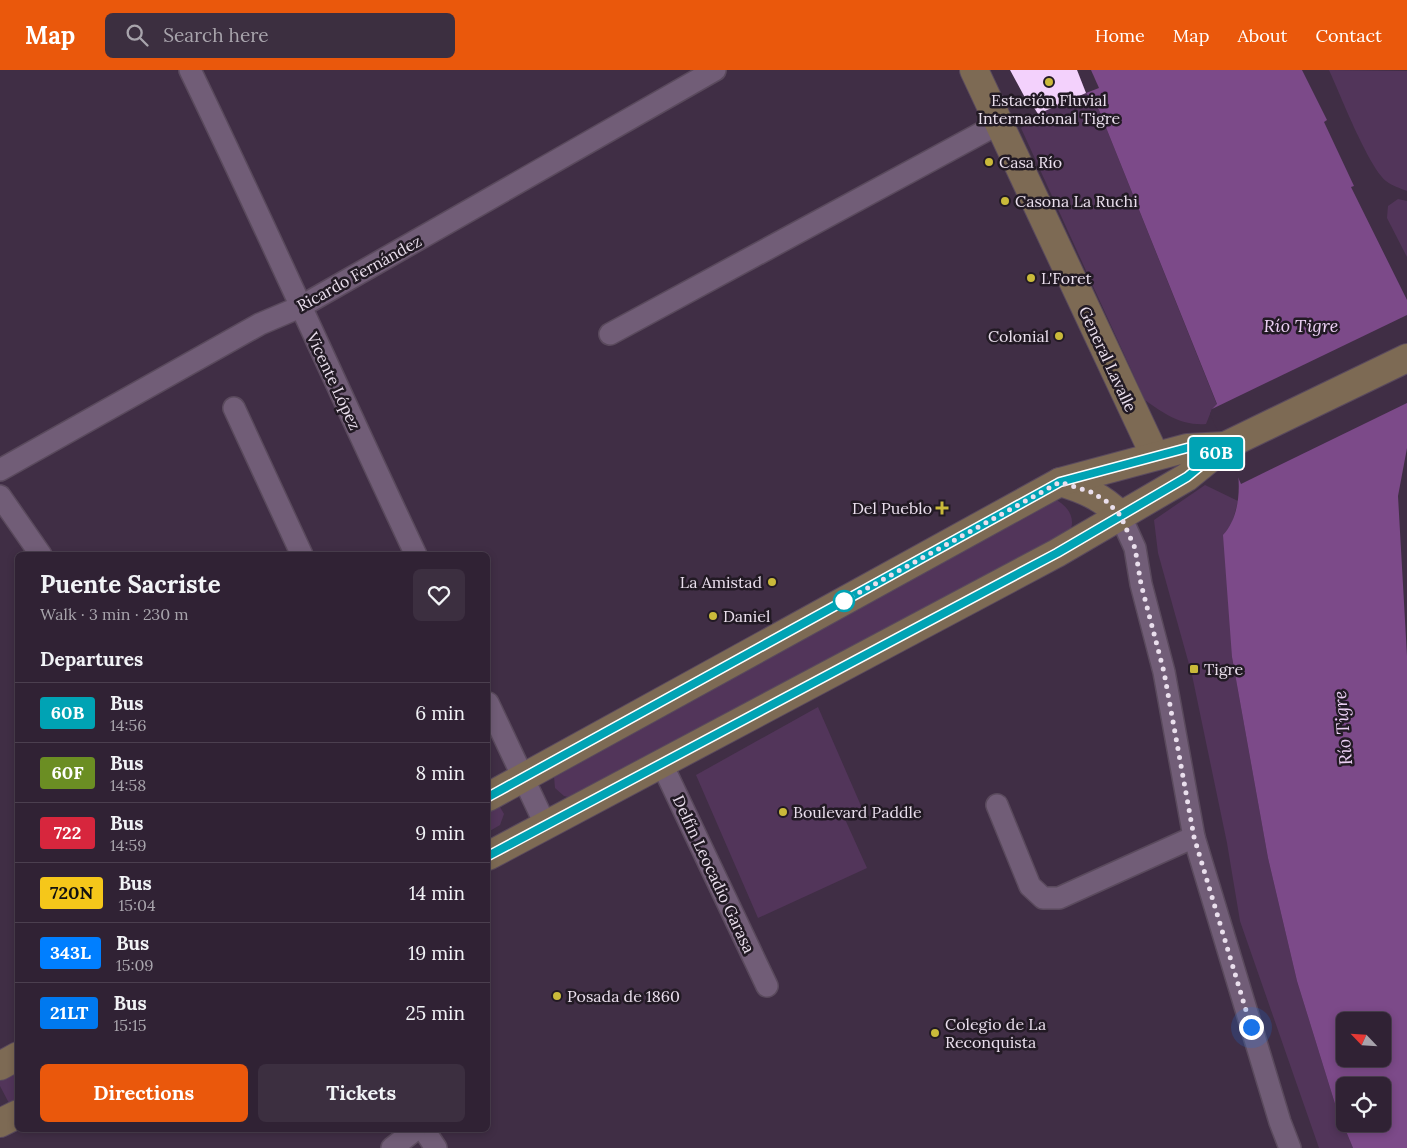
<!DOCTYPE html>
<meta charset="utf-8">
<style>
:root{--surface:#302234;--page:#3c2f40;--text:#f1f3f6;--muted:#a8a4ac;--line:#4b3f4f;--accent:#ea580c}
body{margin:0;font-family:Lora,serif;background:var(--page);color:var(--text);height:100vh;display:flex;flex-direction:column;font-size:19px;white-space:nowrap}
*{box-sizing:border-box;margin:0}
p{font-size:16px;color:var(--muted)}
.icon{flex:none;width:28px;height:28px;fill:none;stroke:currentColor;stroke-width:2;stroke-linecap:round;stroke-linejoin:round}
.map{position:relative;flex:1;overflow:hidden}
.sheet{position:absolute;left:15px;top:482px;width:475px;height:580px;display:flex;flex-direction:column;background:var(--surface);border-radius:8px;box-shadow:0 2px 8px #0003,0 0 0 1px var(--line)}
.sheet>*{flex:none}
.badge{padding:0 10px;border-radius:4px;font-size:18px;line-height:32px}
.needle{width:32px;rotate:295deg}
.fabs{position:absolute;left:1336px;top:942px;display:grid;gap:10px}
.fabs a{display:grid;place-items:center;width:55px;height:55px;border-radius:8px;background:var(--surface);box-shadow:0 2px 8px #0003,0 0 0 1px var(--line);font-size:25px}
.you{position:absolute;width:25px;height:25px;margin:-12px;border:4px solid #fff;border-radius:50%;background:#1a73e8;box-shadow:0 0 0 8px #1a73e833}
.map>.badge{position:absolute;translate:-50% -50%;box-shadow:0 0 0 2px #fff}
h2{padding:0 25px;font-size:19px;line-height:45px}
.round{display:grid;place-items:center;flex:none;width:52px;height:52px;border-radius:8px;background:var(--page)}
.overview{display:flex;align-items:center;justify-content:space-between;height:85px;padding:0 25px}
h1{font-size:24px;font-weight:700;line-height:38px}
.primary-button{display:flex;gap:10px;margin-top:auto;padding:10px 25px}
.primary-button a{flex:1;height:58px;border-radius:8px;background:var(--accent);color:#fff;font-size:20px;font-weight:700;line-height:58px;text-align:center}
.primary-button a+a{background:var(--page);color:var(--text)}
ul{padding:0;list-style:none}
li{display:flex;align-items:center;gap:15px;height:60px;padding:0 25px;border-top:1px solid var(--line)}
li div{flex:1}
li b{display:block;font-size:19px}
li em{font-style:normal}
li .badge{min-width:55px;font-weight:700;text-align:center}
header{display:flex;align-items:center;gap:30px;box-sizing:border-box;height:70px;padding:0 25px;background:var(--accent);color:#fff}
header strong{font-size:24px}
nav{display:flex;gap:28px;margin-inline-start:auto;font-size:18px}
.search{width:350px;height:45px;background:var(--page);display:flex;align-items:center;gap:12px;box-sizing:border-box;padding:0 18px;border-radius:8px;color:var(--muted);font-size:19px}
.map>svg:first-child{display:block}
</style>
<header>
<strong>Map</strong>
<div class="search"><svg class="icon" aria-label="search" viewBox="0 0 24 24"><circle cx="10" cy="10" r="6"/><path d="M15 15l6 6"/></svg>Search here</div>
<nav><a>Home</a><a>Map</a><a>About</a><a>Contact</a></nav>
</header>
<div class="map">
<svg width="1407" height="1078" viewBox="0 0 1407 1078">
<rect width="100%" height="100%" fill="#402e45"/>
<g fill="#52355a">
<path d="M1329,0l78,1v120c-7,-3 -15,-5 -21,-10 -18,-15 -46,-87 -57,-111z"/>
<path d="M1086,23l13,17 118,295 -5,4 -6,15c-24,2 -42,-10 -61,-24l-124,-272 17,-14z"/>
<path d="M1398,129l9,2v56l-20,-39 1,-12z"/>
<path d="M1205,415l33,16 -7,26 1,130 36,201 29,123 39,126 17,41h-34l-79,-227 -13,-78 -35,-168 -34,-122 -4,-33z"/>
<path d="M1054,429c14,6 23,20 15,34l-497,265 -8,-2 -9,-8 -1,-12z"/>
<path d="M818,637l44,101 -18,9 23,51 -109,50 -62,-143z"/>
<path d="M488,729l12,8 4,7 -4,11 -12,7z"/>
<path d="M17,997v34l-7,4 -10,-19v-10z"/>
</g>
<path fill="#7c4a89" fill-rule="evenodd" d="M1077,0h225l25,50 -3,2 30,64 -3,1 56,113v148l-9,48 9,160v492h-54l-17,-41 -39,-126 -29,-123 -36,-201 -9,-122c16,-17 18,-46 14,-69 -4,-19 -17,-39 -25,-57l5,-5 -118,-294 -13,-17zM1345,951h37v38h-37zM1345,1016h37v38h-37z"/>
<g fill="#402e45">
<path d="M1077,0h14l8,18 -13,5z"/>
<path d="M1407,245v88l-166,81 -31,-70 2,-5z"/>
</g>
<path fill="#f3d1fc" d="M1010,0h67l9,23 -48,21 -5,-8 -3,1z"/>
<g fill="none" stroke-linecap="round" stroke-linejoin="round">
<g stroke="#5a4a5d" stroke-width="24">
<g id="street">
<path d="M190,0c78,161 150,324 226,485"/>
<path d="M610,264l388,-210"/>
<path d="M234,338l68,147"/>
<path d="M0,400l260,-146 40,-17 415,-237"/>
<path d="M0,426l41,59"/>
<path d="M1120,445l15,33 6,36 23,88 30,165 86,285 10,26"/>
<path d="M488,633l57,121"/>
<path d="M661,692l106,224"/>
<path d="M997,735l33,81 13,12h16l135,-61"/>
<path d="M424,1060l12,18"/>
<path d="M392,1078l23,-18"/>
</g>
</g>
<g stroke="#5a4a5d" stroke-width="30">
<g id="secondary">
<path d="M974,0l181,386"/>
<path d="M1060,412c24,7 42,15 60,33"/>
<path d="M488,727l572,-315 127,-34 38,-2"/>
<path d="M488,786l569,-303 130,-76 38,-31 182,-88"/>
<path d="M0,996l18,-10"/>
<path d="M0,1053l18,-9"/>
</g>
</g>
<use href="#street" stroke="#715d77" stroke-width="21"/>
<use href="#secondary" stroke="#7d6a54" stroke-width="28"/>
</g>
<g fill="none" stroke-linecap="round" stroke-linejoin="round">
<g stroke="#fff" stroke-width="11">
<path id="line" d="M488,727l572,-315 127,-34 38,-2 -38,31 -130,76 -569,303"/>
</g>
<use href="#line" stroke="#00a3b4" stroke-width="8"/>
<path stroke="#eadfed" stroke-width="5" stroke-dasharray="0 9" d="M844,531l216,-119 31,10 15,9 14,14 15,33 6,36 23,88 30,165 57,190"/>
</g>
<g fill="#caba3a" stroke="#221a24" stroke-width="2">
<circle cx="1049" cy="12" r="5"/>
<circle cx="989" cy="92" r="5"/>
<circle cx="1005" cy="131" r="5"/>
<circle cx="1031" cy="208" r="5"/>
<circle cx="1059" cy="266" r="5"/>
<path d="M939.5 430.5h5v5h5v5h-5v5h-5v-5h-5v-5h5z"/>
<circle cx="772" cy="512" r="5"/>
<circle cx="713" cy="546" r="5"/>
<rect x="1189" y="594" width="10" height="10" rx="2.5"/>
<circle cx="783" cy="742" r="5"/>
<circle cx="557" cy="926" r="5"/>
<circle cx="935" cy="963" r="5"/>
</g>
<circle fill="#fff" stroke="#00a3b4" stroke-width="2.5" cx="844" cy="531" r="10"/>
<g text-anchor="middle" stroke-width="5" stroke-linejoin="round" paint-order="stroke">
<g font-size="16" fill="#eadfed" stroke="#221a24" text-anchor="start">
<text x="1049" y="36" text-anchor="middle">Estación Fluvial<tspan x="1049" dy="18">Internacional Tigre</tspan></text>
<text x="999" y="98">Casa Río</text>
<text x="1015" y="137">Casona La Ruchi</text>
<text x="1041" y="214">L'Foret</text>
<text x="1049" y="272" text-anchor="end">Colonial</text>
<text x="932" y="444" text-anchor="end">Del Pueblo</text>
<text x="762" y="518" text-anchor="end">La Amistad</text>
<text x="723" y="552">Daniel</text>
<text x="1204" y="605">Tigre</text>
<text x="793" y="748">Boulevard Paddle</text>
<text x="567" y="932">Posada de 1860</text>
<text x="945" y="960">Colegio de La<tspan x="945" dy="18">Reconquista</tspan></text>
</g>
<g font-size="16" fill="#eadfed" stroke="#221a24">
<text transform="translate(359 203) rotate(-29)" y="6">Ricardo Fernández</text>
<text transform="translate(1108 289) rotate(65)" y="6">General Lavalle</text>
<text transform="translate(334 311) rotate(65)" y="6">Vicente López</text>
<text transform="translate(714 804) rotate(65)" y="6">Delfín Leocadio Garasa</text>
</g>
<g font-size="18" font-style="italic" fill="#ecd0f4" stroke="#221a24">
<text x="1301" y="262">Río Tigre</text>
<text transform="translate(1343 658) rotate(-95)" y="6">Río Tigre</text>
</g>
</g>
</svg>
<div class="fabs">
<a><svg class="needle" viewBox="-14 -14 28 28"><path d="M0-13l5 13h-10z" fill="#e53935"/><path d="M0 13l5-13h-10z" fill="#a8a4ac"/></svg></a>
<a><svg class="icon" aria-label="locate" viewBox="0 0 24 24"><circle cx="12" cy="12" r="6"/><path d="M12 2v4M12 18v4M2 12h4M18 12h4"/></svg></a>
</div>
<div class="you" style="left:1251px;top:957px"></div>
<b class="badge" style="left:1216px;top:383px;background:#00a3b4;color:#fff">60B</b>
<section class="sheet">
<div class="overview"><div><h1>Puente Sacriste</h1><p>Walk · 3 min · 230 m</p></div><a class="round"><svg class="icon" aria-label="heart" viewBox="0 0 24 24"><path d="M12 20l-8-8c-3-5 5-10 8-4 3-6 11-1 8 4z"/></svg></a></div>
<h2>Departures</h2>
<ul>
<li><span class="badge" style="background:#00a3b4;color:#fff">60B</span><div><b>Bus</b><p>14:56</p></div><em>6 min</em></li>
<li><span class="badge" style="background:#6b8e23;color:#fff">60F</span><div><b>Bus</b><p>14:58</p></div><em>8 min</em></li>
<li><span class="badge" style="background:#d7263d;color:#fff">722</span><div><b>Bus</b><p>14:59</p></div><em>9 min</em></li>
<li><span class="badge" style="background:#f5c71a;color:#111">720N</span><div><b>Bus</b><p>15:04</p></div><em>14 min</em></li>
<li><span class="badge" style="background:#007fff;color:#fff">343L</span><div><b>Bus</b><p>15:09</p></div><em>19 min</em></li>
<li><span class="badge" style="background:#0079ef;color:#fff">21LT</span><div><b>Bus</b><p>15:15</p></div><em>25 min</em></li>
</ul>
<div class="primary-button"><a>Directions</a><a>Tickets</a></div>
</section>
</div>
